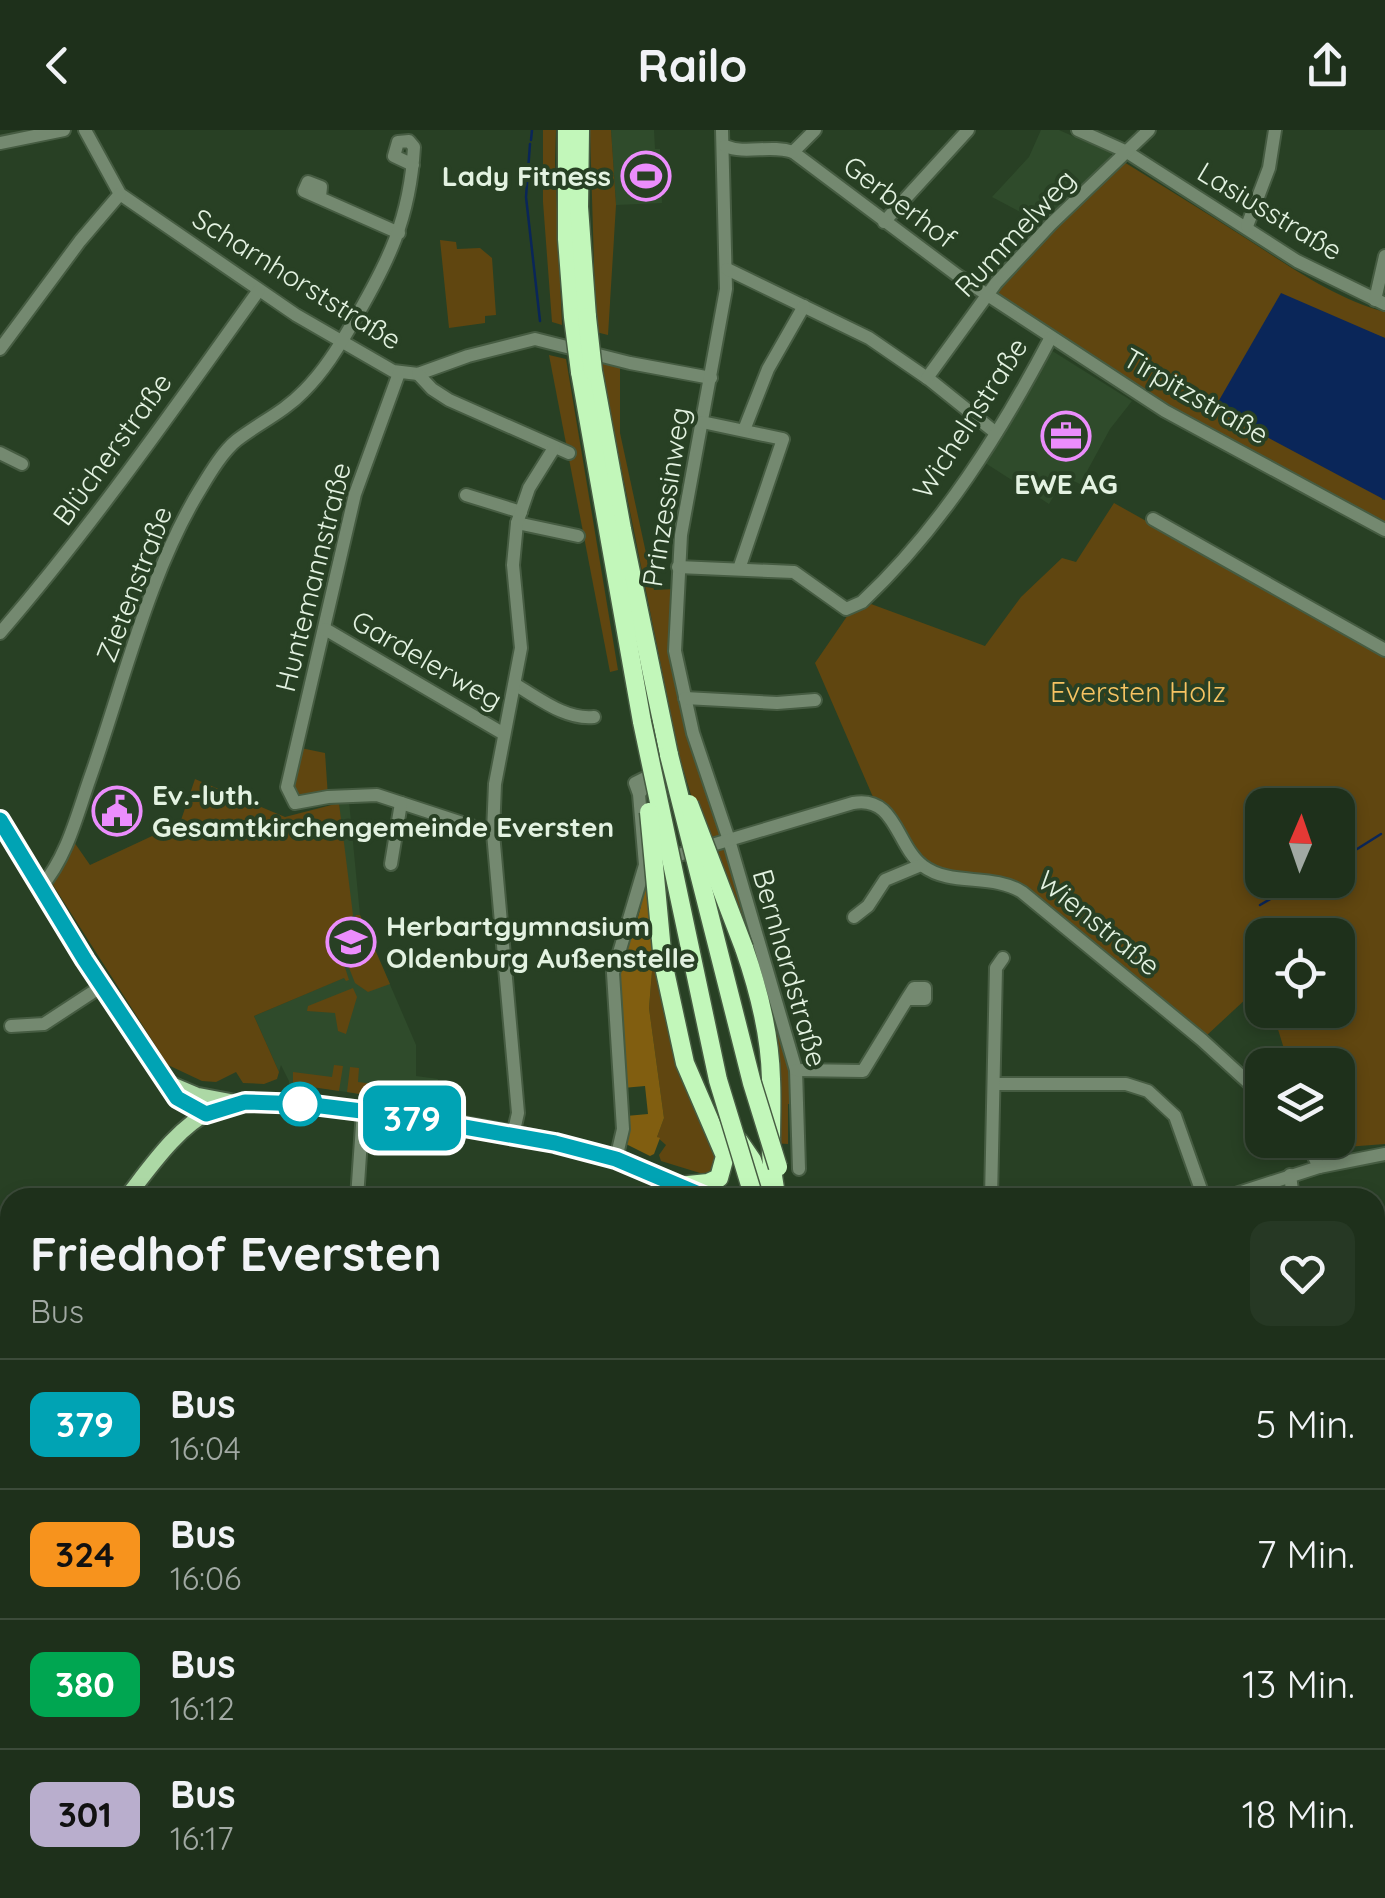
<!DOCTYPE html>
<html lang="de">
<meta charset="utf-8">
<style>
:root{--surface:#1e301b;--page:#263824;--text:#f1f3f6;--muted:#a1a9a3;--line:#3c4b3a}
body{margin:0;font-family:Quicksand,sans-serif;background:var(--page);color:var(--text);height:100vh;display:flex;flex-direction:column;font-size:38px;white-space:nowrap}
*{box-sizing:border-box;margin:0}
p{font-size:32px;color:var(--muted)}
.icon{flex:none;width:55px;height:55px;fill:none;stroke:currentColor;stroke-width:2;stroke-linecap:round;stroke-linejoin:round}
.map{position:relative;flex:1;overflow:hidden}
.details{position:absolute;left:0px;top:1058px;width:1385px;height:712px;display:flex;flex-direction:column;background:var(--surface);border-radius:30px 30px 0 0;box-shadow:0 5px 15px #0003,0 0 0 2px var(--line)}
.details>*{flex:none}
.badge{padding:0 20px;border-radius:15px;font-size:35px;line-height:65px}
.needle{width:65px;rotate:2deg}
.buttons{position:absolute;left:1245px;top:658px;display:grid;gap:20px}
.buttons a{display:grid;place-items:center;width:110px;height:110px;border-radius:20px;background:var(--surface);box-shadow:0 5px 15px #0003,0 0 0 2px var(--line);font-size:50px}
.map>.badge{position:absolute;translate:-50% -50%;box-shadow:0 0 0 5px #fff}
.round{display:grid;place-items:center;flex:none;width:105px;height:105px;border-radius:20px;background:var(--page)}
.overview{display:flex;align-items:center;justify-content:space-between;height:170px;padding:0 30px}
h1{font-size:48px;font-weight:800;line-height:75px}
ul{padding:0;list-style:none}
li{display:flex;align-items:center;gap:30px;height:130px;padding:0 30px;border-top:2px solid var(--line)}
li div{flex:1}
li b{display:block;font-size:38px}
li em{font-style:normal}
li .badge{min-width:110px;font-weight:700;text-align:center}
header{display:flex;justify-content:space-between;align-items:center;height:130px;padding:0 30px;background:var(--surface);font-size:45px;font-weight:800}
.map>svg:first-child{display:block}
</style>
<header><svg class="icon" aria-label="back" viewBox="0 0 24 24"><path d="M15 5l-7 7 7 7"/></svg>Railo<svg class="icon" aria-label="share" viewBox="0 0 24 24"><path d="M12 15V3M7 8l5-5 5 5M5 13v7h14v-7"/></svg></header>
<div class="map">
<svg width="1385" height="1768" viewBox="0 0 1385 1768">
<rect width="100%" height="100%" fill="#284024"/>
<g fill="#2f4b2b">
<path d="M611,0h43l1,19h5l2,54 -46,2z"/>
<path d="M1041,0h18l52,23v3l-70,67 -49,-26 37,-40z"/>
<path d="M1046,217l86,54 -22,28 -30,55 -15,-7 -16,27 -70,-45z"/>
<path d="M349,671l11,114 56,130v31l22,3 -4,27 -119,-19 -26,1v-7l-8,-16 -2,7 -25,-56 89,-38 -24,-56 31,-7 -11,-112z"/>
</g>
<g fill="#604610" fill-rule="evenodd">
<path d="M543,0h13l-1,32 7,163 -10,-3 -9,-120z"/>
<path d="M590,0h21l5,75 -8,130 -12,-3z"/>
<path d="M1124,32c37,23 75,46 112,70 48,30 94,65 149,80v26l-22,-8 19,170h3v30c-134,-72 -269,-141 -388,-237l1,-5 54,-58z"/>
<path d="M440,110l16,2 1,7 23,-1 12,10 4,57 -11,1v7l-36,5z"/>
<path d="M549,225l17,4 52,311 -8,2z"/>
<path d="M600,232l20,5v66l34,157 22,-1 -1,62 109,376 14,78 -10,-1v40l-16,-1 -1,-81 -92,-307z"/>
<path d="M1114,373l271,152v489l-39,3 -21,-7h13v-75h-49l-17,-55h66v-75h-76v49l-56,52 -191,-148 -83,-16 -59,-75 -58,-134 37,-54 19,-5 114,42 36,-49 41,-39 14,4zM1262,675h76v75h-76z"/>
<path d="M296,617l29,6 3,44 -33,6 -4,-8z"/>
<path d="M195,649l90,38 54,-14 14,112 -16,27 12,38 -3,1 -2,-3 -90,38 25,56 -2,7 -13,5 -21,-1 -7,-11 -20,10 -14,-1 -34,-16 -115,-180 21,-43 16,23 90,-42z"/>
<path d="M356,785h4l30,69 -22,8 -13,-9 -15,-38z"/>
<path d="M654,817l65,200 -6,30 -52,-16 -2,-6 7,-10 -9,-8 7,-19 -15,-110z"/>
<path d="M353,858l4,9 -11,37 -8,-3 -3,-18 -28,-2 1,-5z"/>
<path d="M334,935l9,1 -4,25 -34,-5 -12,2v-16l39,5z"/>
<path d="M350,937l9,1 -1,14 47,6 -2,13 -56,-9z"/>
<path d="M252,1760h225l-3,8h-224z"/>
</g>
<g fill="#815e10">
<path d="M647,750l7,67 -5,61 15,110 -7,19 3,1 -6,16 -4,2 -24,-12v-28l22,-2 -3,-28 -22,2 -8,-98 11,-52 6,1 9,-33 -4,-2z"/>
<path d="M1375,1598l10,74v49l-10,-3z"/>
<path d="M1375,1755l10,2v11h-297l-9,-8 -18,8h-13l3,-8h324z"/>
</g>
<g fill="#0a2659">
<path d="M1281,163l104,45v162l-171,-91z"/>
<path d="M938,1760l21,3 3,-3h67l1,8h-97z"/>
</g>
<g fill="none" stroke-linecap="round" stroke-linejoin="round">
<g stroke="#0a2659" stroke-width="2.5">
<path d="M531,10l1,-10"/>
<path d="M530,14l-4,53 14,124"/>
<path d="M1338,731l43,-27"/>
<path d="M1260,775l43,-25"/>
<path d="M1375,1518h10"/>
<path d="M1375,1708l10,1"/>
<path d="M289,1760l5,8"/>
<path d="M1324,1760l29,8"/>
</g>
<g stroke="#465c42" stroke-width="16">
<g id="minor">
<path d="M85,0l35,64 176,121 97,56 25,3 50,-18 67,-17 95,24 81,15"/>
<path d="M722,0l4,159 -45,246 -6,116 18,82 36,107 67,230 3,99"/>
<path d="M1078,0l49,22 170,109 88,43"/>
<path d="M0,13l64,-13"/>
<path d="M725,16c21,9 46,-2 68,6l164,123 208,136 220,119"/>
<path d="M793,22l22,-22"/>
<path d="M320,67l1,-10 -13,-5 -4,9 95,42"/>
<path d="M884,92l84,-92"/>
<path d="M1247,96l22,-58 6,-38"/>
<path d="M727,139l142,69 61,42 66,53"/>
<path d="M1375,170l10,-44"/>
<path d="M0,219l80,-108 40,-47"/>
<path d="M399,243l-44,121 -68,293 8,16 33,-6 49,-2 116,38"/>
<path d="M418,244l14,15 17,11 120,53"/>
<path d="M927,248l69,-95 55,-59 98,-94"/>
<path d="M702,292l81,17 -44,130"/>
<path d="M744,300l24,-61 36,-63"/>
<path d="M0,323l22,11"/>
<path d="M466,365l55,17"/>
<path d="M1153,389l232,131"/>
<path d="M517,393l61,13"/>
<path d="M678,437l116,5 52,37 16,-7c80,-75 139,-170 189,-265"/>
<path d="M325,499l179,105"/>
<path d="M0,503c94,-109 175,-226 259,-343"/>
<path d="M516,555c24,14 50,35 78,32"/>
<path d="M685,568l92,5 38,-3"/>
<path d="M0,690l85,140 92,138 29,16"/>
<path d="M391,734l10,-61"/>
<path d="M645,735l208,-62c43,-8 43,43 70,63 28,21 69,7 99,26l180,148 60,55"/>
<path d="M41,757c26,-30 36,-72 49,-109 33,-93 59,-206 111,-290 9,-15 22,-37 36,-48 22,-17 47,-28 67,-49 20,-20 34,-43 48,-67 36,-61 58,-105 62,-177l-5,-6 -11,1 -4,14 19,9"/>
<path d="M854,787l14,-11 17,-26 36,-15"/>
<path d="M11,896l33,-2 58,-38"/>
<path d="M796,940l67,1 44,-72 7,-11h11v11h-18"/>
<path d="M994,954h132l22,7 27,25 29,82"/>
<path d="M513,1005l5,-22 -25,-280 2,-49 26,-136 -8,-83 4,-42 12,-35 25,-40"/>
<path d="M1306,1010l13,27"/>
<path d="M616,1029l7,-30 -10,-156 32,-108 -6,-71 8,-10 -4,-5 -8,4 4,11"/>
<path d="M1290,1045l3,23"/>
<path d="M357,1068l6,-87"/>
<path d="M991,1068l5,-230 7,-10"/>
<path d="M1223,1068l96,-31 66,-13"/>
<path d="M0,1304l10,5"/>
<path d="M1375,1337l10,-2"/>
<path d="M0,1559l10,-5"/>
<path d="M0,1733l10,-3"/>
<path d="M78,1760l2,8"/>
<path d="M756,1760l5,8"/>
<path d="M910,1760l5,6"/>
<path d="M135,1768l10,-8"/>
</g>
</g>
<g stroke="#465c42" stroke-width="19">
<g id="major">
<path d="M170,954l26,11 37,7"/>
<path d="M126,1068c23,-29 51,-71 85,-87 60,-27 337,24 405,48 31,12 61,27 92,39"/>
<path d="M0,1229l10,-13"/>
<path d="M493,1768l1,-8"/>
</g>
</g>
<g stroke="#465c42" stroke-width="21">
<g id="highway">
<path d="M567,0v109l6,78"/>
<path d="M580,0l-1,77 8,110"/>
<path d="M593,241l29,158 47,226"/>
<path d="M580,242l62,350"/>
<path d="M744,818c15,43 26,86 27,131 2,43 -4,76 6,119"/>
<path d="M663,832l22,101 40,93 -6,22 -11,5 -30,3"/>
<path d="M739,1011l13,19 13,38"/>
<path d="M1375,1729l10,2"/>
<path d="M1375,1742l10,3"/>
</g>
</g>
<use href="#minor" stroke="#748970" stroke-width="12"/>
<use href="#major" stroke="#acd8a5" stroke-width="15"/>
<use href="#highway" stroke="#c2f7ba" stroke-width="18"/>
<g stroke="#465c42" stroke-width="21" stroke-linecap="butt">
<g id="highway-bridge">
<path d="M573,187l7,55"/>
<path d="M587,187l6,54"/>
<path d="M642,592l76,358 36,118"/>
<path d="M669,625l83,328 26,84"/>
<path d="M689,674l55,144"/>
<path d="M649,682l14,150"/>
</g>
</g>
<use href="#highway-bridge" stroke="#c2f7ba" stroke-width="18"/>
</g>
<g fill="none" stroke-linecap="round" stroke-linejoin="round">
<g stroke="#fff" stroke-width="22">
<path id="line" d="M0,690l85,140 92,138 29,16 39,-12 60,2 97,12 153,27 61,16 92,39"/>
</g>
<use href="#line" stroke="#00a3b4" stroke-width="15"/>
</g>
<defs>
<g id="stadium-ring" transform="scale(2.5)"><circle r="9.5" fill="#284024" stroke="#eb8dfc" stroke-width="1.5"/><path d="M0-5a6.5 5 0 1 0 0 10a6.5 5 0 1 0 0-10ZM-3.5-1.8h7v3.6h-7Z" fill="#eb8dfc"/></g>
<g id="office-ring" transform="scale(2.5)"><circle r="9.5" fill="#284024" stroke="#eb8dfc" stroke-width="1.5"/><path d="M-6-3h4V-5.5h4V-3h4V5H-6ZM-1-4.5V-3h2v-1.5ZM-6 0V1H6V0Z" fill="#eb8dfc"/></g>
<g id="civic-ring" transform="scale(2.5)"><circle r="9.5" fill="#284024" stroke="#eb8dfc" stroke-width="1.5"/><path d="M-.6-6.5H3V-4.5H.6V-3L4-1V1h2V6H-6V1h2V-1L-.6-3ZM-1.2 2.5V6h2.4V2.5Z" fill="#eb8dfc"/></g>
<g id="school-ring" transform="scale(2.5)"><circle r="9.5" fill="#284024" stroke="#eb8dfc" stroke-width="1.5"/><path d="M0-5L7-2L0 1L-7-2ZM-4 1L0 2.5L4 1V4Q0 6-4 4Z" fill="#eb8dfc"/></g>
</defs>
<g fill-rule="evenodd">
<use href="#stadium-ring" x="646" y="46"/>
<use href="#office-ring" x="1066" y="306"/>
<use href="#civic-ring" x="117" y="681"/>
<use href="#school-ring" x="351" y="812"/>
</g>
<circle fill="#fff" stroke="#00a3b4" stroke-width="5" cx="300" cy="974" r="20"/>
<g text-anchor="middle" stroke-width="8" stroke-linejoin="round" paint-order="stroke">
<g font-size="28" font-weight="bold" fill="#e3f2e1" stroke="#284024" text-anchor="start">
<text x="611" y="56" text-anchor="end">Lady Fitness</text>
<text x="1066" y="364" text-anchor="middle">EWE AG</text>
<text x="152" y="675">Ev.-luth.<tspan x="152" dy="32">Gesamtkirchengemeinde Eversten</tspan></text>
<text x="386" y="806">Herbartgymnasium<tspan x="386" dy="32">Oldenburg Außenstelle</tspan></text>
</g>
<g font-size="28" fill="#e3f2e1" stroke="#284024">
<text transform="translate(900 72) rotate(37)" y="10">Gerberhof</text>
<text transform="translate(1270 81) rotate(31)" y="10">Lasiusstraße</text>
<text transform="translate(1015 103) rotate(-47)" y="10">Rummelweg</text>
<text transform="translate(297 149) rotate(32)" y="10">Scharnhorststraße</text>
<text transform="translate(1196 266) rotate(30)" y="10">Tirpitzstraße</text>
<text transform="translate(970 288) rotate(-57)" y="10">Wichelnstraße</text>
<text transform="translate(112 319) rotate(-54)" y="10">Blücherstraße</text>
<text transform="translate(666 367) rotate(-81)" y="10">Prinzessinweg</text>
<text transform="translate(313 447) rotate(-76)" y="10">Huntemannstraße</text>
<text transform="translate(134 454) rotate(-69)" y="10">Zietenstraße</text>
<text transform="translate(427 530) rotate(30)" y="10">Gardelerweg</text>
<text transform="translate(1099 793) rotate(39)" y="10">Wienstraße</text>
<text transform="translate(790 838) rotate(74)" y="10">Bernhardstraße</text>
</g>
<g font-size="28" fill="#f6c362" stroke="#284024">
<text x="1138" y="572">Eversten Holz</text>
</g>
</g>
</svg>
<div class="buttons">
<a><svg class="needle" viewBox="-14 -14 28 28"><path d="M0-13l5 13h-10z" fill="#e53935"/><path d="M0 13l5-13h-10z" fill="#a1a9a3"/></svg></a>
<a><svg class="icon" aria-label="locate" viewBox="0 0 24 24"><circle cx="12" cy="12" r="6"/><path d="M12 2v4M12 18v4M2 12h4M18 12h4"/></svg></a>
<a><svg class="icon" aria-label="layers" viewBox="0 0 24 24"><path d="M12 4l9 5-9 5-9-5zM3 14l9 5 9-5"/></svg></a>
</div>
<b class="badge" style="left:412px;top:988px;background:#00a3b4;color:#fff">379</b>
<section class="details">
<div class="overview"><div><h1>Friedhof Eversten</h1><p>Bus</p></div><a class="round"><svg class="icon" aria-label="heart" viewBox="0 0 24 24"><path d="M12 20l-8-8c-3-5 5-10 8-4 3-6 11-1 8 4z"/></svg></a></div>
<ul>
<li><span class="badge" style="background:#00a3b4;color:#fff">379</span><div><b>Bus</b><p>16:04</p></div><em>5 Min.</em></li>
<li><span class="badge" style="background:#f7931d;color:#111">324</span><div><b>Bus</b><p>16:06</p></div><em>7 Min.</em></li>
<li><span class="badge" style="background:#00a651;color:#fff">380</span><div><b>Bus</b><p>16:12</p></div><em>13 Min.</em></li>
<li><span class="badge" style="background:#b9aecd;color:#111">301</span><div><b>Bus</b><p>16:17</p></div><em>18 Min.</em></li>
</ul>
</section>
</div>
